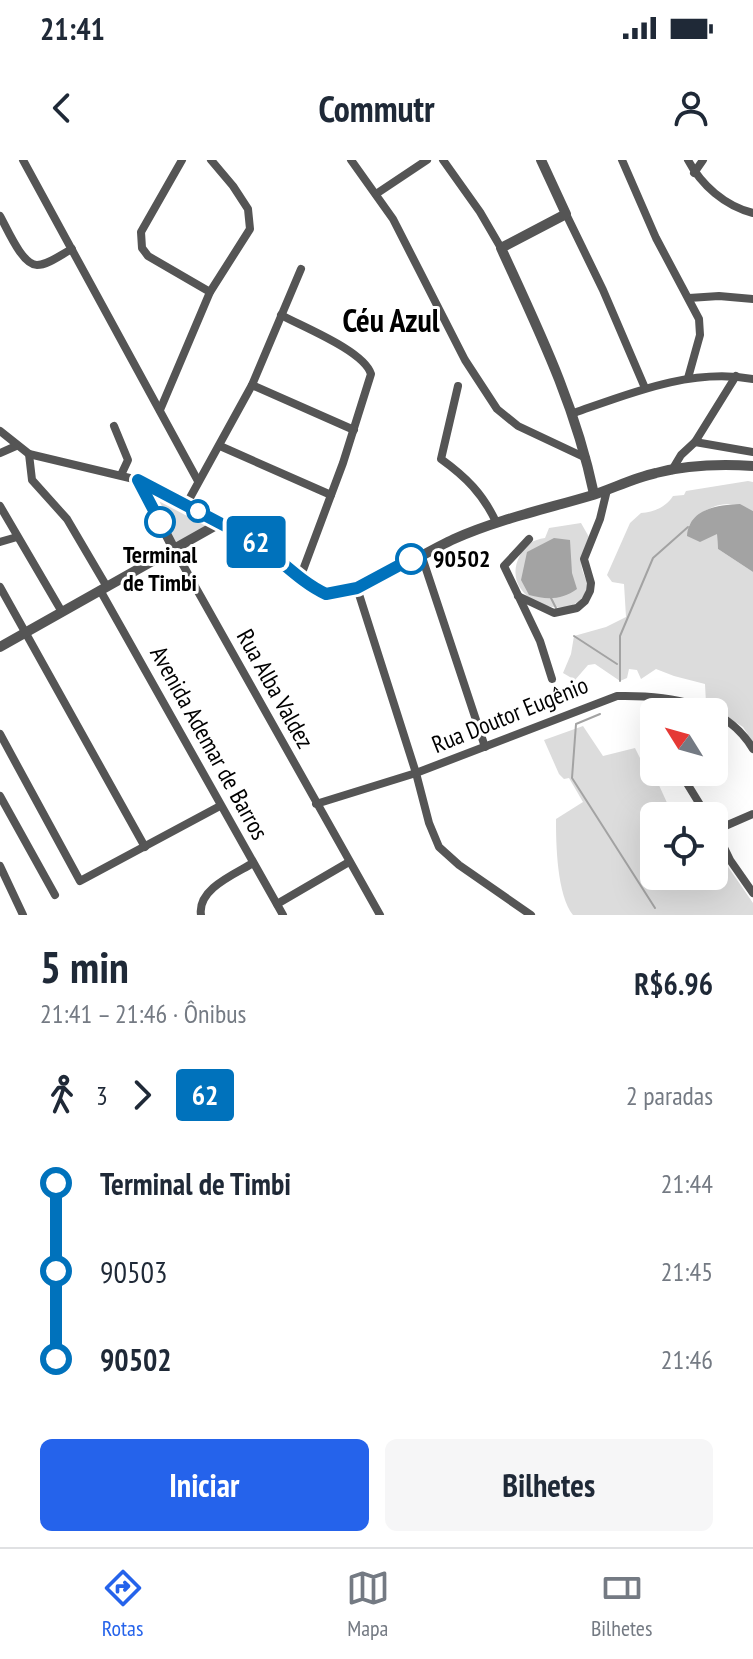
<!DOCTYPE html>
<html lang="pt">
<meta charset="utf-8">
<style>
:root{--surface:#fff;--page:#f6f6f7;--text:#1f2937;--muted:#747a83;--line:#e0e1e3;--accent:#2563eb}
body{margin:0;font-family:"PT Sans Narrow",sans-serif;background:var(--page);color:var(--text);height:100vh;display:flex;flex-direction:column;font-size:30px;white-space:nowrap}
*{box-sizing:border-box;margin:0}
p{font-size:26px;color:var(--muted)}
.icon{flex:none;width:44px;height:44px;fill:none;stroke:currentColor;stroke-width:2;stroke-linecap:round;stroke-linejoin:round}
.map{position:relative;height:755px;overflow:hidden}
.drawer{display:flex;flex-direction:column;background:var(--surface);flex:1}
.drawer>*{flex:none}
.badge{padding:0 16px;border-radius:6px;font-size:28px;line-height:52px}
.needle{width:52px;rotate:307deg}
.tools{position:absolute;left:640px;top:538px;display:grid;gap:16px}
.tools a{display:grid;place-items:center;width:88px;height:88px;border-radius:12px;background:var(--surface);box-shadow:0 8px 32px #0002;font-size:40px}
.map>.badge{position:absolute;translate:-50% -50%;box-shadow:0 0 0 4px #fff}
.legs{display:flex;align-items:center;gap:12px;height:88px;padding:0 40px;font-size:26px}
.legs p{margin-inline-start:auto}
.headline{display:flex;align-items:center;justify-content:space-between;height:136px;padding:0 40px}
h1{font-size:44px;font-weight:600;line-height:60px}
.cta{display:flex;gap:16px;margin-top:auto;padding:16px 40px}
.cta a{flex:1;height:92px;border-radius:12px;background:var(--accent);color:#fff;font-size:32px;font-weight:600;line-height:92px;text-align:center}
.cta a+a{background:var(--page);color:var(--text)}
ul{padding:0 40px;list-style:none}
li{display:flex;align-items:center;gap:28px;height:88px;font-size:30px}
li i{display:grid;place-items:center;width:12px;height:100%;margin:0 10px;background:currentColor}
li i::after{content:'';width:20px;height:20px;margin:-10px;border:6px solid;border-radius:50%;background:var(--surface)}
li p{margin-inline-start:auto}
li:first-child i{background:linear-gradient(#0000 50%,currentColor 0)}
li:last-child i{background:linear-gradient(currentColor 50%,#0000 0)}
.status{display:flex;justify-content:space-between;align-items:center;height:56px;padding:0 40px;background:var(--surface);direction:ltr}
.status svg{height:22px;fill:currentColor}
header{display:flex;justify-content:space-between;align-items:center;height:104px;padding:0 40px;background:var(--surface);font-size:36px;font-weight:600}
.menu{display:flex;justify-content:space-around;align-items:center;height:112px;border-top:2px solid var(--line);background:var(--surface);font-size:22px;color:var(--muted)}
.menu a{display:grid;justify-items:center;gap:4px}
.menu .selected{color:var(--accent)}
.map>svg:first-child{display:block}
</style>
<div class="status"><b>21:41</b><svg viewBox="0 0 49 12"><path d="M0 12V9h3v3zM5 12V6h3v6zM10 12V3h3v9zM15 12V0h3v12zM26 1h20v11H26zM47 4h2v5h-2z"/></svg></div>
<header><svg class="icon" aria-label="back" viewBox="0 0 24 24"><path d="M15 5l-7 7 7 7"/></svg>Commutr<svg class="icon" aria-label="person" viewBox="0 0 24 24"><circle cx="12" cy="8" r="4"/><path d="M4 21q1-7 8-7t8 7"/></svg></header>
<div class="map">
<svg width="753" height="755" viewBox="0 0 753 755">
<rect width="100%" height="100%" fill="#fff"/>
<g fill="#dcdcdc">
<path d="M138,320l82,43 -46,26z"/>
<path d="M748,321l5,1v29c-25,-14 -48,-6 -65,16l29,7 1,15 35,23v170l-10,-15 -37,-24 -1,-19 -31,-8 -18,-7 -15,10 -4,-9 -8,-1 -2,9 -7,3 -25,-17 -7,1 -13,15 -12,-7 8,-19 3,-18 32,-9 20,-10 -2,-33 -12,-2 -5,-7 23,-52 11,-10c13,-1 25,-6 32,-17l11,-1 2,-4z"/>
<path d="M581,363l8,14c-7,18 -12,26 -2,44 1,49 -93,24 -67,-26 6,-11 13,-15 25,-17l4,-10z"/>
<path d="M583,566l20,30 32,-8 7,14 6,-1 25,55h-19v60h60v-11l10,-4 29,42v12h-180c-16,-20 -17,-70 -17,-96l27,-17 -14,-24 -5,1 -5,-5 -15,-34z"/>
</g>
<g fill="#a3a3a3">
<path d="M740,344l13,7v61l-35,-23 -1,-15 -17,8 -13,-6c2,-27 30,-31 53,-32z"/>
<path d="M554,378l16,2 2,33 5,16c-15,11 -30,11 -48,6l-8,-15 6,-28z"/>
</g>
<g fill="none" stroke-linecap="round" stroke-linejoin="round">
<g stroke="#a3a3a3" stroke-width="2">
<path d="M551,438l5,10"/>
<path d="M574,476l43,28"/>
<path d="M620,521v-45l33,-78 35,-31"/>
<path d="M600,554l-24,10 -4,54 83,130"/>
</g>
<g stroke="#555" stroke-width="8">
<path d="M23,0l175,321"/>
<path d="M182,0l-41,72 1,16 6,8 62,36"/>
<path d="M351,0l42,59 72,141 32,49 21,17 68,32"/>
<path d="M443,0l37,52 21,36"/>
<path d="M622,0l34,78 43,81 1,16 -12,43"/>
<path d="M688,0c13,25 37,46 65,53"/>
<path d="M694,13l9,-13"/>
<path d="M376,34l51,-34"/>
<path d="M566,54l37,76 42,98"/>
<path d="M0,56c7,12 22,49 37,49 11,0 25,-11 35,-16"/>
<path d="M689,138l30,-2 34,3"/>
<path d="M281,155c22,12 83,36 90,59l-28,89 -43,115"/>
<path d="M252,225l102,45"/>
<path d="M458,226l-17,73c25,18 42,35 55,63"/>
<path d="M160,250l50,-118 40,-63 -2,-20 -15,-23 -22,-26"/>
<path d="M574,253c57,-20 117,-45 179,-34"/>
<path d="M114,266l14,34 -7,15"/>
<path d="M0,271l29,23 3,26 35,39 40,68"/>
<path d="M695,282l41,-66"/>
<path d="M220,286l111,49"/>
<path d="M0,293l16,-7"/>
<path d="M29,294l109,26"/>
<path d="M672,310l9,-15 14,-13 58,10"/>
<path d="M186,345l66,-120 49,-116"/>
<path d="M0,346l62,106"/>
<path d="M529,379l-25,27 36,75 12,38"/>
<path d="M0,382l17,-5"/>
<path d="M174,389l206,366"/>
<path d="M421,394l64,193"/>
<path d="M0,427l145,260"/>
<path d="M357,428l59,185 13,50 10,24 20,18 72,50"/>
<path d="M100,430l183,325"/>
<path d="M518,436l36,17 23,-5 8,-7 5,-10 1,-8 -7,-24 16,-40 7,-29"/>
<path d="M0,574l80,147 140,-75"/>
<path d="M680,612l27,44"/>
<path d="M0,636l55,99"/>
<path d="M316,644l100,-31 201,-77c51,-1 108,6 136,53"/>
<path d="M714,667l16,33 23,33"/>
<path d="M716,670l37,-16"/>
<path d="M0,706l23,49"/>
<path d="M277,744l72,-42"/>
<path d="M201,755c-4,-26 34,-41 52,-52"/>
</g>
<g stroke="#555" stroke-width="10">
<path d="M541,0l25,54 -65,34c38,83 74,156 93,246"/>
<path d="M138,320l114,60c26,16 46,41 74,54 38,-1 91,-38 128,-55 45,-20 92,-30 139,-44 21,-7 41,-17 63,-22 31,-8 66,-9 97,-7"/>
<path d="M139,322l35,67"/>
<path d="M0,487l220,-124"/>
</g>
</g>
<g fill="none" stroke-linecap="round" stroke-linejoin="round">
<g stroke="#fff" stroke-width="18">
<path id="line-1" d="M160,362l-22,-42 114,60c26,16 46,41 74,54l31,-6 54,-29"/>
</g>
<use href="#line-1" stroke="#0072bc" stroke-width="12"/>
</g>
<g fill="#fff" stroke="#0072bc" stroke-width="4">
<circle cx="198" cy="351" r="10"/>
<circle cx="160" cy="362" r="14"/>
<circle cx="411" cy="399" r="14"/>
</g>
<g text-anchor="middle" stroke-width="6" stroke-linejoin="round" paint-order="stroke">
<g font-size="24" font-weight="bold" fill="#000" stroke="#fff">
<text x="160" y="403">Terminal<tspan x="160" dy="28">de Timbi</tspan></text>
<text x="433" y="407" text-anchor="start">90502</text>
</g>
<g font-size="24" fill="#000" stroke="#fff">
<text transform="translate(275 529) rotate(61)" y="8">Rua Alba Valdez</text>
<text transform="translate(510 555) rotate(-22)" y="8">Rua Doutor Eugênio</text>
<text transform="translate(209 583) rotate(61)" y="8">Avenida Ademar de Barros</text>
</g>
<g font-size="32" font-weight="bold" fill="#000" stroke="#fff">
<text x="391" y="172">Céu Azul</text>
</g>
</g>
</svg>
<div class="tools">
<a><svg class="needle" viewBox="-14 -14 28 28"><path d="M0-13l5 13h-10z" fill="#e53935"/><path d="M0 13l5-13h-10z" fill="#747a83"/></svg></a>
<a><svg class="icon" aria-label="locate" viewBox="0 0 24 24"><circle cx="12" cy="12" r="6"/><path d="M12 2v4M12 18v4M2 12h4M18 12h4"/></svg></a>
</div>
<b class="badge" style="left:256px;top:382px;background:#0072bc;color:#fff">62</b>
</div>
<section class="drawer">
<div class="headline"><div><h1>5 min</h1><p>21:41 – 21:46 · Ônibus</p></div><b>R$6.96</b></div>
<div class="legs"><svg class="icon" aria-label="walk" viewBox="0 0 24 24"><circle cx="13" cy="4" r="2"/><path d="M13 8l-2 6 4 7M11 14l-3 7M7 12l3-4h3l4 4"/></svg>3<svg class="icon" aria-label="forward" viewBox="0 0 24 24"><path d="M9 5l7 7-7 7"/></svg><b class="badge" style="background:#0072bc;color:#fff">62</b><p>2 paradas</p></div>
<ul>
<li><i style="color:#0072bc"></i><b>Terminal de Timbi</b><p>21:44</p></li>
<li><i style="color:#0072bc"></i><span>90503</span><p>21:45</p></li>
<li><i style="color:#0072bc"></i><b>90502</b><p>21:46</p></li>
</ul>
<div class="cta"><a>Iniciar</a><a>Bilhetes</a></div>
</section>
<nav class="menu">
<a class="selected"><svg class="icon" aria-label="directions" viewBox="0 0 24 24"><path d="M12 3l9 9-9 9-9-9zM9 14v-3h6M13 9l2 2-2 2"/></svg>Rotas</a>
<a><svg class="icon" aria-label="map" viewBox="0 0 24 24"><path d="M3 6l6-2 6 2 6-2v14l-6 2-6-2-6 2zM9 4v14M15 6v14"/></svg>Mapa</a>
<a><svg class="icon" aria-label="tickets" viewBox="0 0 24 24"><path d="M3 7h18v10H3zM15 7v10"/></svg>Bilhetes</a>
</nav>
